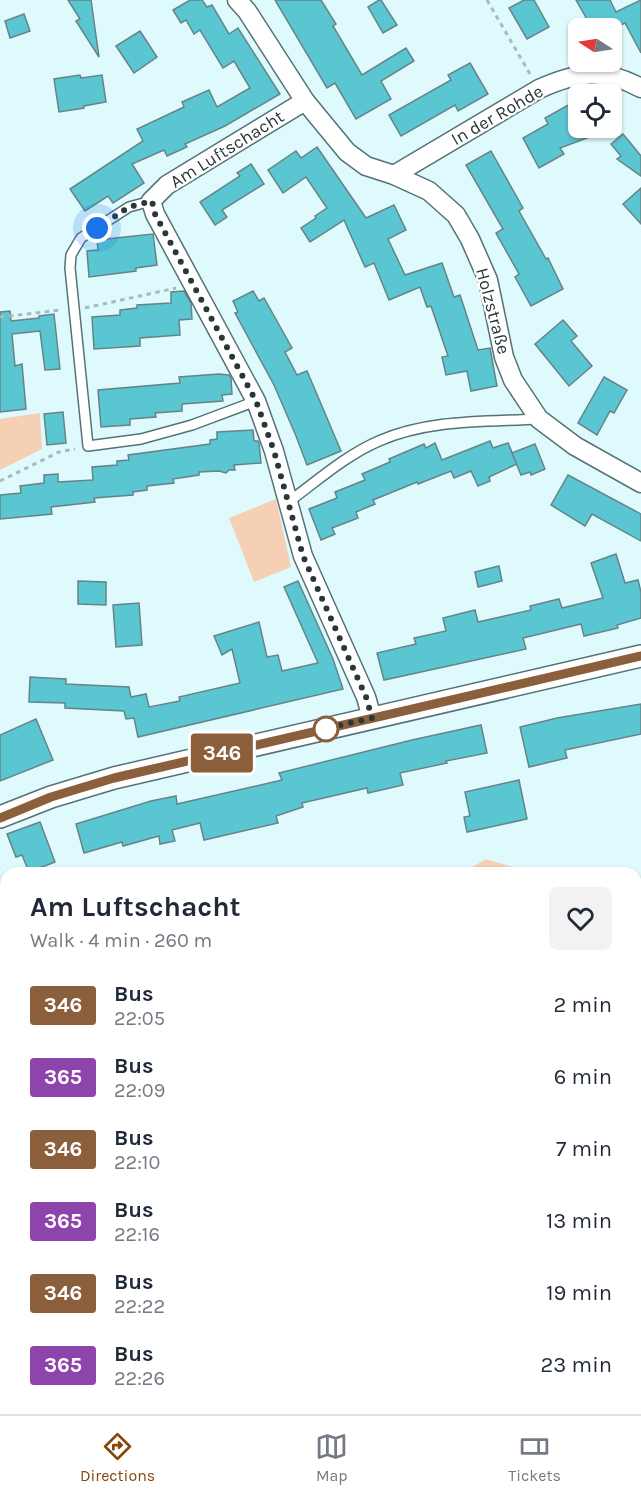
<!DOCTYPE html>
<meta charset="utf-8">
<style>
:root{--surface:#fff;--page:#f2f2f3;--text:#1f2937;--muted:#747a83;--line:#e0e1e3;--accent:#86470c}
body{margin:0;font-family:Karla,sans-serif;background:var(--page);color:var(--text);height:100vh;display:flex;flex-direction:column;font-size:22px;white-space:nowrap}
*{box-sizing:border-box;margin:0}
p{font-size:20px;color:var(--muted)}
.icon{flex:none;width:33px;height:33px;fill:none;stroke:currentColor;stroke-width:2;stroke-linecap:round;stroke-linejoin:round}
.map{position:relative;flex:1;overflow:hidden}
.sheet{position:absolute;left:0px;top:867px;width:642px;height:548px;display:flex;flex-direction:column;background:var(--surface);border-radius:18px 18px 0 0;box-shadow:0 2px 4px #0004}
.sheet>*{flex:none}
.badge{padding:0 12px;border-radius:4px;font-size:21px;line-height:39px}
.needle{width:39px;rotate:282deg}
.controls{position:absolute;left:568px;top:18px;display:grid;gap:12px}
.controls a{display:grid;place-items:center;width:54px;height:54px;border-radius:9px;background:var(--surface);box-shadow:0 2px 4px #0004;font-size:30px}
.you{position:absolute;width:30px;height:30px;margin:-15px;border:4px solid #fff;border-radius:50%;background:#1a73e8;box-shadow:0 0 0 9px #1a73e833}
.map>.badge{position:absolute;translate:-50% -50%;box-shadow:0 0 0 3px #fff}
.round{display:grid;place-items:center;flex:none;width:63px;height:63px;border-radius:9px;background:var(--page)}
.headline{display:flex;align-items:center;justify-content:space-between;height:102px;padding:0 30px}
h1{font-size:28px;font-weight:700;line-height:45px}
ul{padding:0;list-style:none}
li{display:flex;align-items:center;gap:18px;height:72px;padding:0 30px}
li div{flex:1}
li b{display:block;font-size:22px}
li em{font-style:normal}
li .badge{min-width:66px;font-weight:700;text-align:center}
.menu{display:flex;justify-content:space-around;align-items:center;height:84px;border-top:2px solid var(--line);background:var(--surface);font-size:16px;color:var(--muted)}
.menu a{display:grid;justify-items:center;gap:3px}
.menu .selected{color:var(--accent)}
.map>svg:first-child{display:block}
</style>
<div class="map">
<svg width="641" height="1414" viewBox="0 0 641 1414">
<rect width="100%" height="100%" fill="#dffafd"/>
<g fill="#f6d0b5">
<path d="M40,413l2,36 -42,21v-51z"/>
<path d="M276,499l15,68 -37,15 -25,-64z"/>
<path d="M486,859l47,14h-63l-1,-4z"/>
<path d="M636,904l5,1v72l-5,1z"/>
<path d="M0,1013h6v95l-6,1z"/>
<path d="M641,1341v73h-71l-5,-5 71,-1v-60z"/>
<path d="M217,1408l5,6h-201l-3,-5z"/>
</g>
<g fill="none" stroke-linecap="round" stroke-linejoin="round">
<g stroke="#7ae4f1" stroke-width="5">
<path d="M0,1050h6"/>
<path d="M583,1408l6,6"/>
</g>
</g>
<g fill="#5ac6d2" stroke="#668488" stroke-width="1.5">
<path d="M68,0h23l8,57 -23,-36 4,-2z"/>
<path d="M190,0h12l5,7 5,-2 17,29 9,-6 42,66 -55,32 -40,18 2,3 -20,9 -3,-6 -32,14 12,19 -31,20 -5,-7 -23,15 -15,-22 73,-48 -6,-12 47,-22 -2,-5 27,-12 8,17 33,-19 -16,-27 -11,7 -23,-38 -6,4 -8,-14 -5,3 -8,-13z"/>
<path d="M275,0h46l15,24 -3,2 29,49 44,-27 8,13 -33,20 10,18 -35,20 -21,-36 -8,5z"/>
<path d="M379,0h2l16,25 -14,8 -15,-26z"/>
<path d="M524,0h10l15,27 -22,12 -18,-31z"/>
<path d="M576,0h34l6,12 25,-12v53l-16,-30 -10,5h-23z"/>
<path d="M24,14l6,17 -20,7 -5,-17z"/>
<path d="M140,31l17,26 -23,16 -18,-27z"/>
<path d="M470,63l18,31 -30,17 -3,-6 -54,31 -12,-21 62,-35 -3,-5z"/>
<path d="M80,75l1,3 21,-3 4,27 -22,4v2l-25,4 -5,-33z"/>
<path d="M579,99v29h32v1l-51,19 4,6 -25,14 -16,-30 25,-14 -3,-6z"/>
<path d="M623,134l18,22v20l-24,-17 4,-3 -10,-12z"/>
<path d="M317,147l49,71 28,-13 12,25 -18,9 17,36 37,-12 12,34 6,-2 18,55 12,-2 7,38 -26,5 -4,-20 -21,4 -4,-18 6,-1 -17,-50 -4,1 -7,-20 -31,13 -15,-37 -9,4 -21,-47 -34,22 -9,-14 15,-10 -1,-2 12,-8 -21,-31 -23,16 -15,-23 28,-19 5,7z"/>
<path d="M491,151l32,57 -4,3 27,48 2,-1 15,31 -32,17 -16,-29 4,-3 -23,-41 7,-4 -37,-64z"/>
<path d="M251,164l13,20 -42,26 5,7 -12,8 -15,-23 40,-26 -3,-3z"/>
<path d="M641,188v36l-18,-20z"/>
<path d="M153,234l4,31 -21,3v3l-47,6 -2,-26 11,-1 -1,-10z"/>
<path d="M184,291l7,12 1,16 -13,1 1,15 -40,3v8l-46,3 -2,-32 28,-2v-5l17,-2v-3l34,-2v-11z"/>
<path d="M253,291l6,10 5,-3 28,50 -7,4 12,23 10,-4 34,80 -34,14 -11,-29 -22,-51 -39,-72 3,-1 -5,-11z"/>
<path d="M10,311l1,10 28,-3v-2l15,-2 6,55 -15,1 -5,-39 -28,3 3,32 7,-2 4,45 -26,3v-100z"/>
<path d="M563,320l14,16 -6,5 21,25 -23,20 -34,-42z"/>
<path d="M219,374l10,1 2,3 1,16 -10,1 1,6 -41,3v7l-27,2 1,4 -26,2v6l-29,2 -3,-37 82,-7 -1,-6z"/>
<path d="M604,377l23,13 -13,23 -4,-2 -13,24 -19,-12z"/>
<path d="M63,412l3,31 -19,2 -3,-31z"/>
<path d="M253,430l1,11h4l1,2 2,20 -27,2 1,5h-6l-3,3 -7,-2 -20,1v3l-26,4 1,4 -27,3v4l-14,2v3l-39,3 1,4 -44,5 1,7 -52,5v-24l21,-2 -1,-7 24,-3v-8l14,-1v8l35,-2 -1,-13 25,-2v-4l12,-1 -1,-5 82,-11v-4l7,-1v-7z"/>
<path d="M490,441l3,7 15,-5 9,21 -28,13 1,4 -12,5 -7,-15 -17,7 -3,-7 -33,13 -1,-2 -44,18 2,4 -19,8 2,6 -26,10 3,6 -14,6 -12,-31 28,-11 -2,-6 30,-12 -3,-6 28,-12 -1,-3 35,-15 2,4 9,-5 7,17z"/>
<path d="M535,444l10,25 -14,6 -1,-3 -9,3 -9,-22z"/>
<path d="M568,475l73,39v27l-49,-27 -7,12 -34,-21z"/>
<path d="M616,554l9,29 13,-3 3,12v26l-24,7 1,3 -34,8 -3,-12 -58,14 3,11 -142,31 -7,-27 39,-9 -2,-6 32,-7 -3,-13 32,-8 3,12 53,-12 -1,-4 29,-7 3,9 41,-10 -12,-35z"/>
<path d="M499,566l3,15 -24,6 -3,-15z"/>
<path d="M78,581l28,1v23l-28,-1z"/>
<path d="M298,581l35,78 10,30 -205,48 -4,-19 -8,1 -2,-8 -59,-3v-5l-36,-1 1,-25 36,2v5l63,3 2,10 15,-3 3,13 31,-6 -1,-4 61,-14 -8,-34 -10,6 -8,-19 45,-14 8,35 11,-2 4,16 36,-8 -34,-76z"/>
<path d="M139,603l3,42 -26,2 -3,-42z"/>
<path d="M641,704v30l-76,16 2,8 -38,9 -9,-40 37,-9z"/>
<path d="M36,719l17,41 -53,21v-46z"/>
<path d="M481,725l6,28 -41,8 1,2 -47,10 3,12 -35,8 -1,-5 -65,15 1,4 -27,9 2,7 -74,17 -4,-17 -28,7 3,11 -15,3 -1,-8 -36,10 -1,-4 -38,11 -8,-29 75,-23 25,-5 1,8 105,-24 -3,-7 133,-33z"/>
<path d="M519,780l8,39 -60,13 -3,-15 6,-1 -5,-24z"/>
<path d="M40,822l15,40 -26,10 -7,-17 -6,2 -9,-23z"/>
</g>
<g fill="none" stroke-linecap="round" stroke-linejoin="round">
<g stroke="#557276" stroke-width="12">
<g id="service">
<path d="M151,201l-22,6 -48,31 -10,17 -1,13 18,178 53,-7 51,-14 64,-24"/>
<path d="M287,503c29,-21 59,-48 92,-62 50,-22 107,-19 160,-22"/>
</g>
</g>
<g stroke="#557276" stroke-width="21">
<g id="minor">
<path d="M237,0l10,11 58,90 42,51 19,14 28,9 35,16 27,24 14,24 18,41 16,77 9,23 26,39 36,27 66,37"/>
<path d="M305,101l-138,84 -16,16 4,13 101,187 18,50 29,105 63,141 6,21"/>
<path d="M394,175l145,-86c37,-17 65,-21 102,-1"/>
<path d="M636,1149l5,2"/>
<path d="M0,1221l6,-2"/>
</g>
</g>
<g stroke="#557276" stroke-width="24">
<path id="tertiary" d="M0,817l51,-20 63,-19 527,-122"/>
</g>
<g stroke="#a5bbbe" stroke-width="3" stroke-dasharray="4.5 4.5" stroke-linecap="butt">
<path d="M487,0l43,74"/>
<path d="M85,308l91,-20"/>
<path d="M0,317l61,-7"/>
<path d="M0,481l59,-29 16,-3"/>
<path d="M549,1408l5,6"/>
</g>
<use href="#service" stroke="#fff" stroke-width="9"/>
<use href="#minor" stroke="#fff" stroke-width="18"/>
<use href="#tertiary" stroke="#fff" stroke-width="21"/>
</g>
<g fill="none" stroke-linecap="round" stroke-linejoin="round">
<g stroke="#fff" stroke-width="14">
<path id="line" d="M0,818l51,-21 63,-19 527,-122"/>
</g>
<use href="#line" stroke="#8b5e3c" stroke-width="9"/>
<path stroke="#2a3739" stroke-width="6" stroke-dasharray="0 10.8" d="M97,228l32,-21 23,-6 3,13 101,187 18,50 29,105 63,141 6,21 -49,11h3"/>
</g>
<circle fill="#fff" stroke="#8b5e3c" stroke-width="3" cx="326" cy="729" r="12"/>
<g text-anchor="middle" stroke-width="4.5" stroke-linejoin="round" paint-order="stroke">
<g font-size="18" fill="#2a3739" stroke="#fff">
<text transform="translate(497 115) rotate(-30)" y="6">In der Rohde</text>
<text transform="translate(227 149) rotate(-32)" y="6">Am Luftschacht</text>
<text transform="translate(493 311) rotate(75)" y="6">Holzstraße</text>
</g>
</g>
</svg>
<div class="controls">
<a><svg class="needle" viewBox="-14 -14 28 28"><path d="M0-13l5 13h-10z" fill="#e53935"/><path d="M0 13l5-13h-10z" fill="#747a83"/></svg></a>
<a><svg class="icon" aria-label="locate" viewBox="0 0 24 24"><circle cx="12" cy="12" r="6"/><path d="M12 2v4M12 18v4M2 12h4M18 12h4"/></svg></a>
</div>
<div class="you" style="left:97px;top:228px"></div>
<b class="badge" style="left:222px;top:753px;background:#8b5e3c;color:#fff">346</b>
<section class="sheet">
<div class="headline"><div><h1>Am Luftschacht</h1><p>Walk · 4 min · 260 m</p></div><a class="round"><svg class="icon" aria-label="heart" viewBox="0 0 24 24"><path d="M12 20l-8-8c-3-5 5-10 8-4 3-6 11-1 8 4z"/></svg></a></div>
<ul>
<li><span class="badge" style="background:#8b5e3c;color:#fff">346</span><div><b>Bus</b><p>22:05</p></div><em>2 min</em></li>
<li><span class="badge" style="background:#8e44ad;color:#fff">365</span><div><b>Bus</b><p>22:09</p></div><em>6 min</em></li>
<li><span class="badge" style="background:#8b5e3c;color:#fff">346</span><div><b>Bus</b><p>22:10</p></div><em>7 min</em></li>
<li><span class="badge" style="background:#8e44ad;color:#fff">365</span><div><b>Bus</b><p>22:16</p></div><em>13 min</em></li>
<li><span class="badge" style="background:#8b5e3c;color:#fff">346</span><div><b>Bus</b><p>22:22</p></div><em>19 min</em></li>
<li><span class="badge" style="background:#8e44ad;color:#fff">365</span><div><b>Bus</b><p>22:26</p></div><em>23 min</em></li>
</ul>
</section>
</div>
<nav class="menu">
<a class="selected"><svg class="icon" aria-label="directions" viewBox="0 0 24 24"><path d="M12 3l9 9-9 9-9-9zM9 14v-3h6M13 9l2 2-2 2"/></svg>Directions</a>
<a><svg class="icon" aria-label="map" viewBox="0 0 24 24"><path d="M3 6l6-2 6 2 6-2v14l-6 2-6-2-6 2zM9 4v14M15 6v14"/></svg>Map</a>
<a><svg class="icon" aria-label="tickets" viewBox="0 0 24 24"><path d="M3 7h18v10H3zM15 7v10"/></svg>Tickets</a>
</nav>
